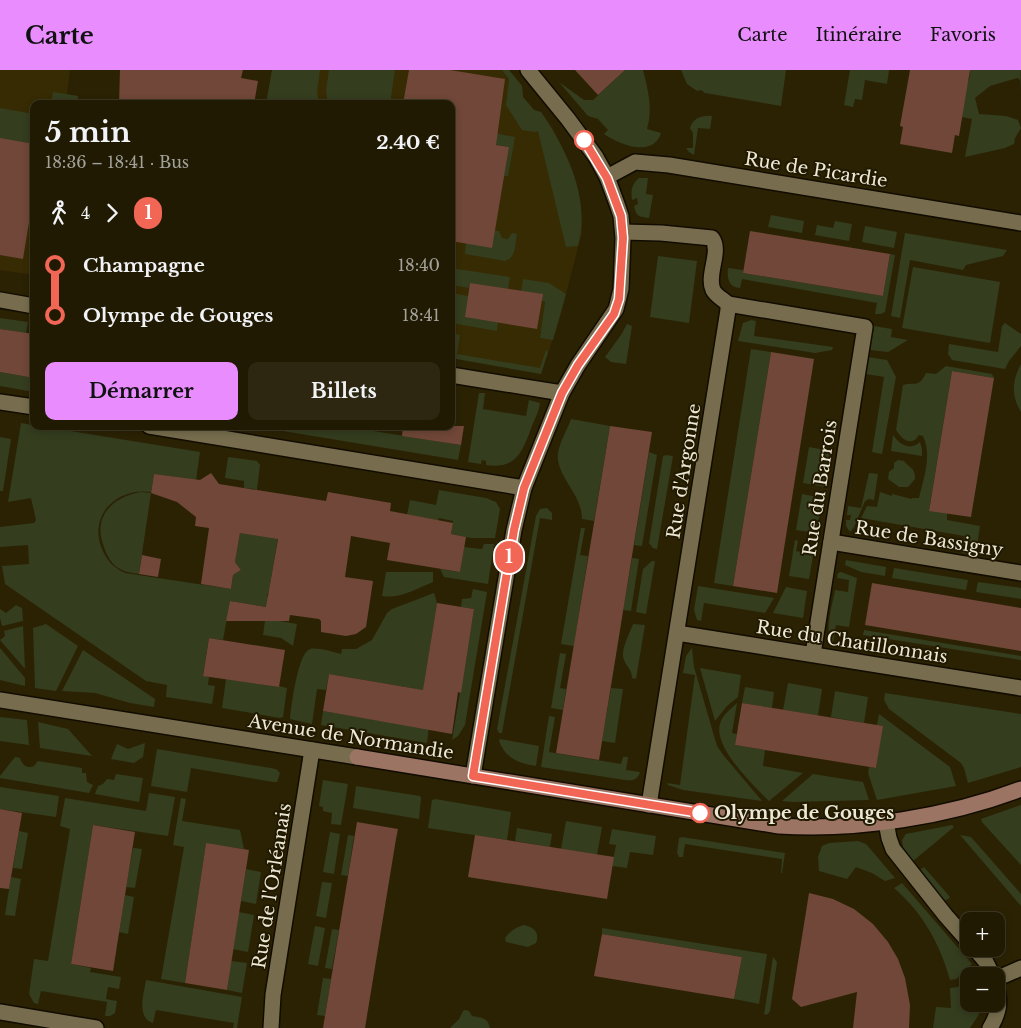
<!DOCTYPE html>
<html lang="fr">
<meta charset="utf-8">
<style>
:root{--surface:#201a03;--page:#2d2712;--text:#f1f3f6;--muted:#a2a19a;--line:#3d3825;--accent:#e98dfe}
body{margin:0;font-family:"Libre Baskerville",serif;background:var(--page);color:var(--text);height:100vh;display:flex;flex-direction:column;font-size:19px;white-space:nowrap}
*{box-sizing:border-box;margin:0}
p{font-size:16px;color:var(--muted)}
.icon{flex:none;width:28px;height:28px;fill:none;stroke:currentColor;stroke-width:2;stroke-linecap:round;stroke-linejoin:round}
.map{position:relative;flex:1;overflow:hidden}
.details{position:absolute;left:30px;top:30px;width:425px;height:330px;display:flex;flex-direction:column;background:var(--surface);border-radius:10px;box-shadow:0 2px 8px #0003,0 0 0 1px var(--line)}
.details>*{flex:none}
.badge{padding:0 10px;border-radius:16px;font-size:18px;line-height:32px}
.fabs{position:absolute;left:960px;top:842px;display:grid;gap:10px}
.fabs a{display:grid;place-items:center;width:45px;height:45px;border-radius:10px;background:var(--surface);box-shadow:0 2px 8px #0003,0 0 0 1px var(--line);font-size:25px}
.map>.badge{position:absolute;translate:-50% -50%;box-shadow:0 0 0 2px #fff}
.legs{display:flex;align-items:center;gap:8px;height:55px;padding:0 15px;font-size:16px}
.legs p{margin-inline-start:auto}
.headline{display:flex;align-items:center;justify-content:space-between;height:85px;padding:0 15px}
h1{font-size:28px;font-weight:700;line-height:38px}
.button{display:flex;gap:10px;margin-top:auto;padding:10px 15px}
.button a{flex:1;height:58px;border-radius:10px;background:var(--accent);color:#111;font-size:20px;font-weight:700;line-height:58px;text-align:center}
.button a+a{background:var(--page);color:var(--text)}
ul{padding:0 15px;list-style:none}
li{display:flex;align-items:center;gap:18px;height:50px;font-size:19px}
li i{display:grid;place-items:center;width:8px;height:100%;margin:0 6px;background:currentColor}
li i::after{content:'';width:12px;height:12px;margin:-6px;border:4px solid;border-radius:50%;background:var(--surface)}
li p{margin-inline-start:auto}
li:first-child i{background:linear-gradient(#0000 50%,currentColor 0)}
li:last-child i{background:linear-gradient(currentColor 50%,#0000 0)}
header{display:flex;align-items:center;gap:30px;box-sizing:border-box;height:70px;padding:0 25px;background:var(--accent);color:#111}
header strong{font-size:24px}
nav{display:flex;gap:28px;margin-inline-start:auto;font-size:18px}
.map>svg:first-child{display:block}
</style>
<header>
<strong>Carte</strong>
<nav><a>Carte</a><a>Itinéraire</a><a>Favoris</a></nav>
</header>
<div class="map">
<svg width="1021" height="958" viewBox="0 0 1021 958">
<rect width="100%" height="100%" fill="#2b2204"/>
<g fill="#362b03">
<path d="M0,0h70l-3,24 11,2 -1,8h-43v171l-34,-5z"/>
<path d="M272,0h237l13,16 1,11 11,13 7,2 12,17 20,44 7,29 2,30 -22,85 -19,57 -90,-16v-254h-185z"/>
</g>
<g fill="#343d1e">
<path d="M272,0h48l-3,21 2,13h-53z"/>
<path d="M329,0h66l-5,34h-62l-2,-14z"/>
<path d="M502,0h7l13,16 1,11 11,13 7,2c26,38 50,87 37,134l-12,1 -28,-116 -3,1 -13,-2 -16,-25 3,-26z"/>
<path d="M625,0h18c5,19 10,40 4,59l14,4c-8,25 -41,12 -57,1l4,-4 -10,-11 -10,-3 -29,-34 25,18h9z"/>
<path d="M681,0h105l-5,36 -76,-13 -4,-3 -4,1 -10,-7z"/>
<path d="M850,0h39l-2,14 -22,-4 -3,20 -7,-1 -2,8 -9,-2z"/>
<path d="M970,0h51l-1,21v-11l-2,-2 -4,1 -24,7 -15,12 4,16 27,2 12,4 3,8 -6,10 -1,6 -9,4 -40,9 7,-38 -10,-2 3,-37h4z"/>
<path d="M53,22l25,4 -1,8h-26z"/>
<path d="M0,38l34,6v30l-34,-5z"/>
<path d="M712,46l-2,13 -12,-1 -4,27 -5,-3 -3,-4h7v-15l-3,-5c3,-10 12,-13 22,-12z"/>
<path d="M488,62l27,5 -7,39h-4l5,-29 -22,-4z"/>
<path d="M639,108h9l-2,16 7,1 -4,23c-10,-1 -13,-2 -15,-12l4,-2 -1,-6 -5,2c-1,-10 -1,-15 7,-22z"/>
<path d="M771,145l33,6 -2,12 -34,-6z"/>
<path d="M835,151l17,3 -3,17 -34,-6 2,-10 16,3z"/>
<path d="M865,156l32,6 -3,16 -32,-6z"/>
<path d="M495,161h4l3,7 6,1 4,-6 5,1c-2,11 -1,24 -12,27l-40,-7 1,-11z"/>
<path d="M905,163l102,17 -4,6 -37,9 -3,5 -53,-10 -10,58 -9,-2z"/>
<path d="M890,184l5,1 -10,57 -4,2h-6l2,-11 -135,-24 -2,9c-12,-1 -13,-10 -12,-20l15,2v3l140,23z"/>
<path d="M658,186l39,5 -8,62 -39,-6z"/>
<path d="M913,197l87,15 -10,61 -88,-15z"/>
<path d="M451,198l59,9 -2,12 -38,-6 -1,5 -18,-3z"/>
<path d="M523,209l26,4 17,11 -13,46 -13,-2 5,-36 -24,-11z"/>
<path d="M451,223l17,3 30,26 -1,9 -46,-8z"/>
<path d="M0,248l28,4 -2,11 -26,-4z"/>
<path d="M751,250l5,1 -2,15 79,11 -1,3 -17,3 -77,-12 5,-18z"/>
<path d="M1005,253l16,11v12l-12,15 -4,8 -53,-9 -4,-6 1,-10 49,8 4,-26z"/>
<path d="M627,254l5,2 -6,38 -15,-2 -6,-5 16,-22z"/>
<path d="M874,256l18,3 -1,8 17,3 -20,12 -18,-2z"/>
<path d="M451,263l9,2 -3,19 83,14 6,-18 2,2 -7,22 -90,-16z"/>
<path d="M751,279l20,3 -38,234 -19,-3z"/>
<path d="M868,287l19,3 9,17 -14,77 -10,-2 12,-75 -18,-3z"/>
<path d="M1021,294v48c-10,-16 -9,-32 0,-48z"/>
<path d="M946,296l46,8 2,4 -42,-7 -23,139 18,3v7l33,6 -4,27 -2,2 -12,-2 2,-17 -103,-18 6,-12 10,1 3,-15 12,4v-2l20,5v-1h7c5,-21 13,-43 4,-62l-4,-1 -4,5c-9,4 -14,-3 -19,-10l7,-45c13,-4 15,4 23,-12l10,1z"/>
<path d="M0,302l34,6v14l-34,-6z"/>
<path d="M479,323h6l-2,16 43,7 3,-16 11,3c-1,8 -5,16 -8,23 -9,24 -15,44 -46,39v-4l-4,-1 -1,4 -13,-2z"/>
<path d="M571,349l39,7 -16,95 -12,-2c0,-26 -27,-43 -24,-66 2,-12 9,-23 13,-34z"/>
<path d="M21,353l179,29 -4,28 -42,-6 -3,18c-34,-5 -63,23 -49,57 5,12 12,19 23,24l106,16 2,-14 8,-5 -6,-8 5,-29 39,-2 -10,60 -2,5 10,2 -3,22 23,4 -4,22 -12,-8 -18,-3 4,-28 -37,-6 -7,39 -14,-2 -6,37 6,2 -1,8 7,1 -3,18 -46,-7 1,-12 -21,-4 -141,-97 -3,-18 27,-2 -1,-19 -28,2v-20l34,-4 2,-3 -5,-22 -23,4z"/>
<path d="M273,356h69l119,19 -3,15 -181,-30z"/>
<path d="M893,365c7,10 17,16 27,7l2,7v7l-31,-5z"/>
<path d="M0,367l11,2 -8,52h-3z"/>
<path d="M809,377l22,4 -6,36 -22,-4z"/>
<path d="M649,382l8,3 -15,91 -8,-1z"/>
<path d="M666,385l7,1 -16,93 -4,-1 -4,-5 14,-87z"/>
<path d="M228,387l29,4 3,4 -4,32 -3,1 2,-9 -11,-1v-7l-19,-3z"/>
<path d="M898,390l6,1c5,7 12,7 11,18l-7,8h-9l-11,-8 1,-7 5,-4v-5z"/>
<path d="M869,403l9,1 -4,26 -5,-1 -4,2 -11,26 -4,5 -4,-6v-6h4l1,-5h-4l1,-9 13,2z"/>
<path d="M439,420l47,8 10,4 4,7 -5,29h-24l-20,-4 2,-13 -14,-3 -1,3 -31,-6 3,-15 26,5z"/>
<path d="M141,422l10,1 -12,81c-7,-1 -14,-2 -19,-5 -8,-4 -13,-13 -16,-22 -12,-30 8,-50 37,-55z"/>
<path d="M802,424l21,4 -7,35 -20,-3z"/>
<path d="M547,438l5,5v7l-12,-2 -38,215h-3l-2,-4 39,-213 4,-7z"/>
<path d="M581,458h4l-5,27 8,1 -14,90 -13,-2z"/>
<path d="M795,470l3,1 -2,10 14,3 2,-10h3l-6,35 -20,-3z"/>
<path d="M484,474h10l-6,40 -44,-7 -4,-8 20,3 4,-25 18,2z"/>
<path d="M632,488l7,1 -8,52 -8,-1z"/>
<path d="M846,490l40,7 -1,9 -24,-4 -16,-7z"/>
<path d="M652,491h3l-9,53 -10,-2 7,-43z"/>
<path d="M894,498l74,12 -2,10 -74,-12z"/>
<path d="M386,502h47v10c-17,7 -33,17 -51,14z"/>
<path d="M841,502l16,6 -8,49 -13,-2 -3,18c-10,-9 0,-40 2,-53l13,2 1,-12 -12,-2 1,-5z"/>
<path d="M978,512l43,6v11l-45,-7z"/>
<path d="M698,516l76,12 -9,15 -61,-10 -3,18 -4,-1 -3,-10z"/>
<path d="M786,517l21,4 -4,27 -30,-5z"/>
<path d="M473,519l14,3 -22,133 -7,11 -6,4 22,-131 -13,-2 1,-8 9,-1z"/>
<path d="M434,523l3,10 -13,83 4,5 -99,-17 -3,16 -9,-1 -5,35 -22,-5c1,-12 8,-67 20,-70 6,-2 24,3 31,5l1,-5h14l16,-9 15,-27 5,-4z"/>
<path d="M16,535l6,3 1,13 -21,5 -2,-8v-9l6,4z"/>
<path d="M46,554l32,22 -22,45 -21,-3 -2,-60z"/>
<path d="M633,554l12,1 -9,54 -4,-1c0,-8 -5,-11 -8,-18 -4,-10 6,-27 9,-36z"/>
<path d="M23,556l2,43 -25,-29 5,-4 -1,-5z"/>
<path d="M864,560l157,26v4l-158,-25z"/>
<path d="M0,578l25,30v8l-25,-6z"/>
<path d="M692,578l2,19 23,79 7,10 38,45 -79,-11 -15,-5 -1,-2 13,2 15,-110 -12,-2 3,-17z"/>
<path d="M83,580l72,49 -1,8 -24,-4 -35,-10 -33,-2z"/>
<path d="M560,583l6,1 -6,34 6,1 -3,21 -12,-2z"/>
<path d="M700,598l41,7 -3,22 -11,9 -12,15z"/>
<path d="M226,609l53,8v-1l8,2 -4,29 -3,1 -58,-10z"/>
<path d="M788,613l34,6 -4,27 -35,-6z"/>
<path d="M745,617l29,5 -2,16 -30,-5z"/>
<path d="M611,618l12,1 -8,54 -13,-2z"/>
<path d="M835,621l33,6 -4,26 -33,-6z"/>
<path d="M885,623l136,21v53l-53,16 -4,-15 -3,-5 -72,-54 -5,-9z"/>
<path d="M737,633l-5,30 5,1 -2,11 30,5 -2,16 40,7 -34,28c-16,-16 -56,-54 -49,-77 2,-9 10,-14 17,-21z"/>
<path d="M323,641l99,17 7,-2 -2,17 -106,-18z"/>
<path d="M879,644l71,53 6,19 -79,14 -9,-27 1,-6 7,1 6,-42 -5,-1z"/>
<path d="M549,646l6,1 -6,35 72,12 2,-7h5l-2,13 14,2c-2,8 -8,9 -15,8l-84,-13z"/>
<path d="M0,647l27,3 2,25 -29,-4z"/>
<path d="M38,652l30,7 24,27 -52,-8z"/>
<path d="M500,669l39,7 -3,20c-18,-3 -30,-7 -37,-25z"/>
<path d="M145,673l-2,14 -9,6 -23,-4 6,-15 11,5z"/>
<path d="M157,679l119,20 4,4 -3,9h-4l-82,-14 -4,24 -36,-6z"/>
<path d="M15,687l5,1c2,7 7,11 14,8l4,-5 44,7v5h4l1,9 6,3 -4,8 -89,-15v-2z"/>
<path d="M116,704l27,4 -4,24 -44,-8 3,-8 5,-2 4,-5 7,1z"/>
<path d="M813,704l50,8 6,18 -76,2 -11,-1z"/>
<path d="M323,710l25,4 -7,41 -10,-1 1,-11 -9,-2v-4l-4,-1z"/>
<path d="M356,716l64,10 1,2 -2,21 -66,-11z"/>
<path d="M0,717l59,9 -3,21 -56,-8z"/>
<path d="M149,723l26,4 -7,39 -75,-11 -22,139 20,4 -1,4 31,5 -2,12 -11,-2 -2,12 11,2 -2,12 -5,3h-5l2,-14 -66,-11 -3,13 -4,-1 -5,-9 5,-35 14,2 22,-132 -10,-3 5,-28 81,13z"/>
<path d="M181,728l5,1 -4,22 58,9 4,19 -38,-5 -21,139 -24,-4 23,-132 -11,-2z"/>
<path d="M435,729l76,13 -4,28 -79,-12 4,-28z"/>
<path d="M1021,735v60l-39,-43 -1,-3z"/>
<path d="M566,751l36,6 -5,28 -36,-6z"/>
<path d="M952,755l2,2 -41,34 -10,-14 -1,-7 4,-6z"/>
<path d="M517,758l35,6 -2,13 -35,-6z"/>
<path d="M612,759l44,7 -3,19 -23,-3 -3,16 -15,-2 4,-21 -7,-1z"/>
<path d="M19,761l9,2 -6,36 -9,-1z"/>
<path d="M330,762l10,2 -6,40 -11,-2z"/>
<path d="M348,765l6,1 -6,40 -7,-1z"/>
<path d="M960,765l11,2 50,57v12z"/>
<path d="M682,767l103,16 -3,20h-1l1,-14 -97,-15 -2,13h-4l-2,-4 2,-15z"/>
<path d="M858,771l8,3 29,34 -10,3 -13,-8 -16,-6 -9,12 -28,-8 -1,-14 4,-11 7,-3z"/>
<path d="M133,778l9,1 -7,39 -9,-1z"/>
<path d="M924,797l26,30 -3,3 -6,-1 -24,-27z"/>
<path d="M246,799l15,3 -5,32 -15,-3z"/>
<path d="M11,807l10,2 -6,37 -10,-1z"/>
<path d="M322,812l10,1 -6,35 -10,-2z"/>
<path d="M902,813l70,81 -16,15 -6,1c-10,-36 -27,-67 -56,-92z"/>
<path d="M125,825l9,2 -6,37 -9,-2z"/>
<path d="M239,842l15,3 -6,37 -15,-3z"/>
<path d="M524,855c10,2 16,8 12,18l-8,4 -22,-5 -1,-4c4,-6 11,-11 19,-13z"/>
<path d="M315,856l10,2 -7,38 -10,-2z"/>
<path d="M602,858l165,26 -8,50 -25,-5 8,-42 -140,-23z"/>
<path d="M332,859l7,1 -7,39 -7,-1z"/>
<path d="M773,887l4,5 -7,49 -2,3 -4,1z"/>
<path d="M231,891l16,2 -5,30 -15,-3z"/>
<path d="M323,908l8,1 -6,37 -8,-1z"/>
<path d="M969,908v26l13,1 -4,11 -8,12h-37l3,-21 15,1 -1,-20 8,-1z"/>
<path d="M146,910l96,17 -5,31h-4l1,-5 -78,-13 -3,13c-17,-5 -9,-30 -7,-43z"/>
<path d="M465,940l4,1 3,5c9,2 16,1 18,12h-40l9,-9 4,-8z"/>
</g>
<g fill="#704738">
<path d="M120,0h123l-2,8 17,3 -4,23h-135z"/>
<path d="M409,0h41l55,9 -9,66 13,2 -17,101 -41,-7v-97l5,-26h-5v-14h-48z"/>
<path d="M575,0h50l-27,25z"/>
<path d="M910,0h60l-11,66 -4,-1 -3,18 -52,-9 3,-17 -3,-1z"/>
<path d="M0,68l34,6v48l-11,67 -23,-4z"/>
<path d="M750,161l140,23 -7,42 -140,-23z"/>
<path d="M470,213l73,11 -6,35 -72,-12z"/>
<path d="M0,259l34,5v44l-34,-6z"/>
<path d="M771,282l43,7 -37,234 -44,-7z"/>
<path d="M952,301l42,7 -23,139 -42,-6z"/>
<path d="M403,356h61l-3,19 -59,-9z"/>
<path d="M610,356l42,6 -53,328 -43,-7z"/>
<path d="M211,403l8,11 107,17 2,-9 63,11 -1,8 63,12 -2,11 15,3 -6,35 -73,-12 3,-17 -39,-7 -6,41 28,4 -7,46 -10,7 -10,2 -25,-4v-11l-2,-2 -29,-4 -1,6h-63l4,-20 36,6 12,-68 -38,-6 -5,29 6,8 -8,5 -2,14 -30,-5 8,-56 -14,-2 1,-9 -19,-15 -26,-9 3,-19 46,6z"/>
<path d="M142,485l19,4 -3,18 -19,-3z"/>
<path d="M872,513l149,25v43l-156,-26z"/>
<path d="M437,533l37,6 -13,84 -3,-1 -6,42 -129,-23 6,-37 94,16z"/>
<path d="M209,568l76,12 -6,37 -76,-11z"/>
<path d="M742,633l141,23 -7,42 -141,-23z"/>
<path d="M0,739l22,4 -13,76 -9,-1z"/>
<path d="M357,752l41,7 -2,10 -31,189h-42z"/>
<path d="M93,755l42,7 -22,139 -42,-7z"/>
<path d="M475,765l139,22 -7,42 -139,-22z"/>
<path d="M206,773l43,7 -22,140 -42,-7z"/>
<path d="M809,823l24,6 21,10 19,15 15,18 10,17 7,19 5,27 -1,23h-56l4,-36 -56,15 -9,-8z"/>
<path d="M602,864l140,23 -8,42 -140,-23z"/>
</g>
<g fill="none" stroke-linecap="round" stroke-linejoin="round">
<g stroke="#120c00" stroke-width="18">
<g id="street">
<path d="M607,107l28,-15 34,3 352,58"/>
<path d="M623,162l38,1 51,5c10,13 -6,37 1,52 3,6 10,9 15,14v6l-79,495"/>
<path d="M0,230l34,6"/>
<path d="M728,234l137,23 -52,327"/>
<path d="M451,305l111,18"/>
<path d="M0,332l34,5"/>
<path d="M149,356l375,62"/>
<path d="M831,472l190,31"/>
<path d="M677,563l344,55"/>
<path d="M0,630l357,57"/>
<path d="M473,706l41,-246 10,-42 38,-95 16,-28 38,-56 5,-20 2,-51 -2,-22 -4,-12 -10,-27 -11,-20 -28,-38 -40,-49"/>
<path d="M886,752l3,16 4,11 53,67 23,26"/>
<path d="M975,879l11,13 7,14"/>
<path d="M996,909l25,-11"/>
<path d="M0,942l96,16"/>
<path d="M271,958l2,-33 39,-245"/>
<path d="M990,958c9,-15 11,-25 6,-42"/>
</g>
</g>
<g stroke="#120c00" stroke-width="18">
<path id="secondary" d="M357,687l422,69c78,5 169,-9 242,-37"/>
</g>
<use href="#street" stroke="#776d4e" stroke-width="15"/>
<use href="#secondary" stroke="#9c7463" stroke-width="15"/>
</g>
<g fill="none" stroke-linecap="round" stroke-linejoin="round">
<g stroke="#fff" stroke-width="11">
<path id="line-1" d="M584,70l23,38 14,38 2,22 -4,61 -5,15 -36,51 -16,28 -38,95 -10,42 -41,246 227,37"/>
</g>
<use href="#line-1" stroke="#f16655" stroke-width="8"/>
</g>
<g fill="#fff" stroke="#f16655" stroke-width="2.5">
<circle cx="584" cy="70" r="9"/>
<circle cx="700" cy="743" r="9"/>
</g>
<g text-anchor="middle" stroke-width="4" stroke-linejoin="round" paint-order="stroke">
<g font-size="18" fill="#ede8d6" stroke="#211900">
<text transform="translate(816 100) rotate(9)" y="6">Rue de Picardie</text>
<text transform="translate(684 401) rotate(-81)" y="6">Rue d'Argonne</text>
<text transform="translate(820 418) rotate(-81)" y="6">Rue du Barrois</text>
<text transform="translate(929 469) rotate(9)" y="6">Rue de Bassigny</text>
<text transform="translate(852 572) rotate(9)" y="6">Rue du Chatillonnais</text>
<text transform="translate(351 667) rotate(9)" y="6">Avenue de Normandie</text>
<text transform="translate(272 816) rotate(-81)" y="6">Rue de l'Orléanais</text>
</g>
<g font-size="18" font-weight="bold" fill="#ede8d6" stroke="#211900" text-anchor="start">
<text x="714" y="749">Olympe de Gouges</text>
</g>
</g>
</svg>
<div class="fabs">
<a>+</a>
<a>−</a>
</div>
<b class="badge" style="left:509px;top:487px;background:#f16655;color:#fff">1</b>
<section class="details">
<div class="headline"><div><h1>5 min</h1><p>18:36 – 18:41 · Bus</p></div><b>2.40 €</b></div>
<div class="legs"><svg class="icon" aria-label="walk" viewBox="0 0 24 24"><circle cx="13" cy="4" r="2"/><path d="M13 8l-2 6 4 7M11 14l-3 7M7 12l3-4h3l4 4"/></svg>4<svg class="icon" aria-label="forward" viewBox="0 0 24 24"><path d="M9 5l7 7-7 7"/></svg><b class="badge" style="background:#f16655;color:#fff">1</b></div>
<ul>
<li><i style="color:#f16655"></i><b>Champagne</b><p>18:40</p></li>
<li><i style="color:#f16655"></i><b>Olympe de Gouges</b><p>18:41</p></li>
</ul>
<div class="button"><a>Démarrer</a><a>Billets</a></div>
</section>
</div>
